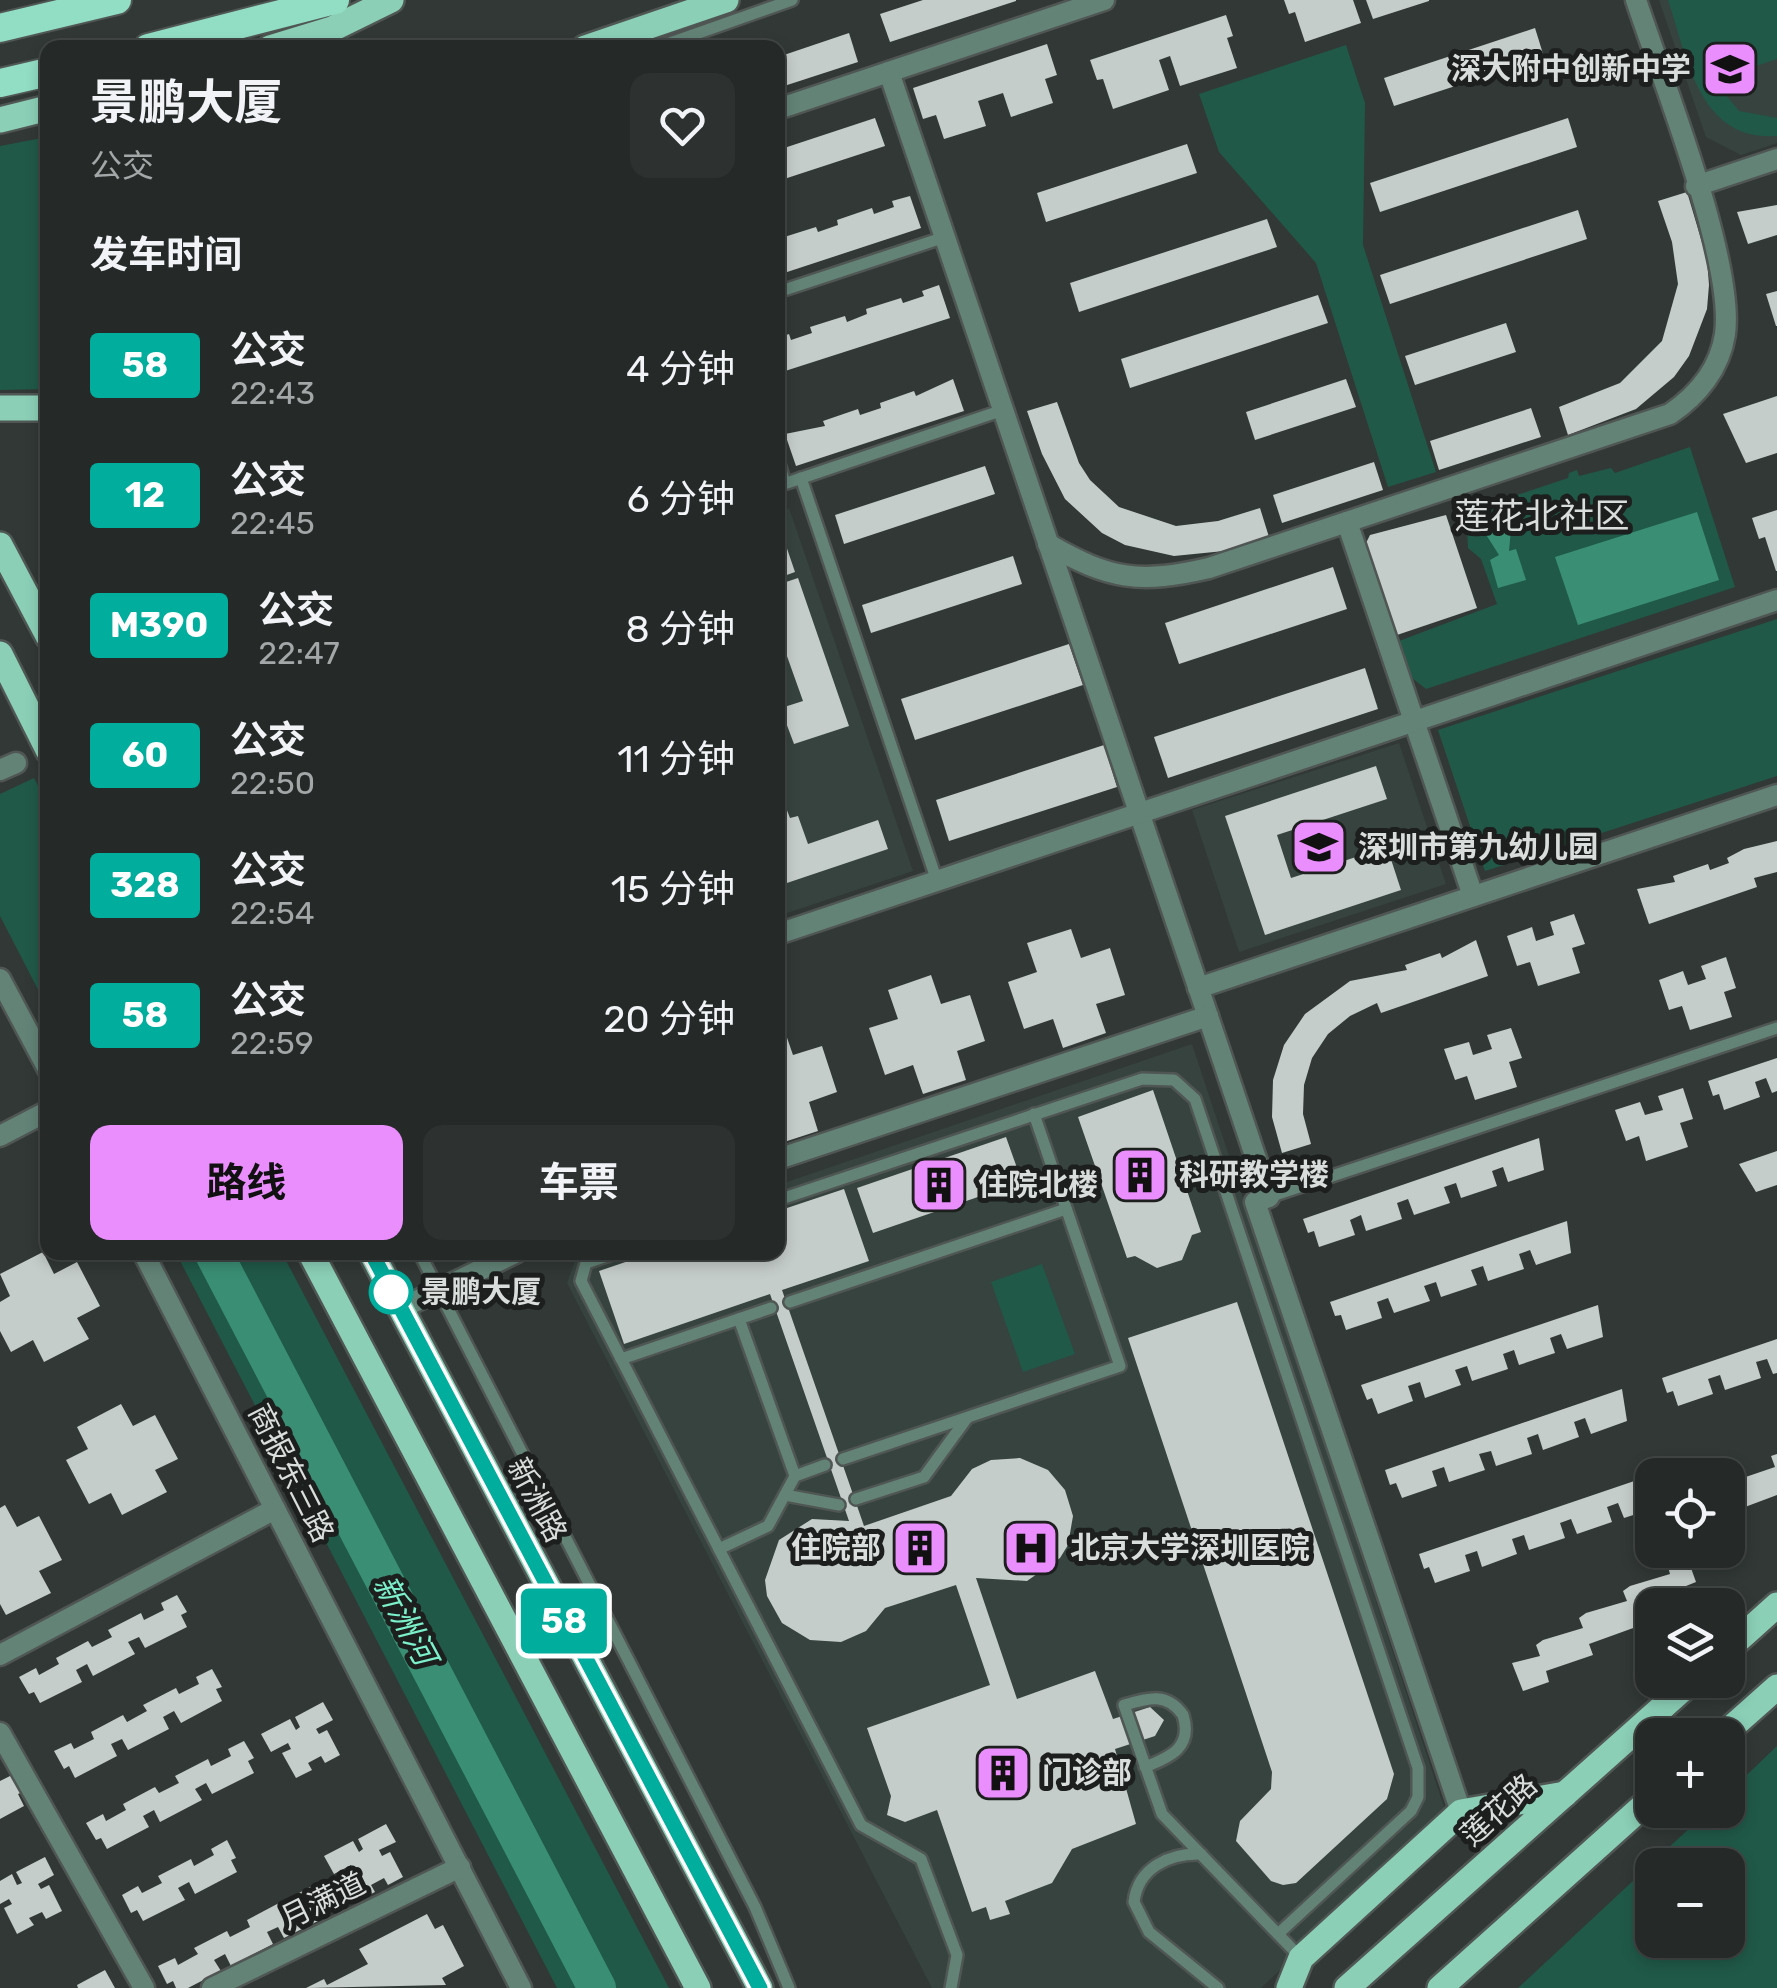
<!DOCTYPE html>
<html lang="zh">
<meta charset="utf-8">
<style>
:root{--surface:#252a28;--page:#2d3230;--text:#f1f3f6;--muted:#a3a7a8;--line:#424645;--accent:#ea8dfd}
body{margin:0;font-family:Rubik,"Noto Sans SC",sans-serif;background:var(--page);color:var(--text);height:100vh;display:flex;flex-direction:column;font-size:38px;white-space:nowrap}
*{box-sizing:border-box;margin:0}
p{font-size:32px;color:var(--muted)}
.icon{flex:none;width:55px;height:55px;fill:none;stroke:currentColor;stroke-width:2;stroke-linecap:round;stroke-linejoin:round}
.map{position:relative;flex:1;overflow:hidden}
.side{position:absolute;left:40px;top:40px;width:745px;height:1220px;display:flex;flex-direction:column;background:var(--surface);border-radius:20px;box-shadow:0 5px 15px #0003,0 0 0 2px var(--line)}
.side>*{flex:none}
.badge{padding:0 20px;border-radius:8px;font-size:35px;line-height:65px}
.tools{position:absolute;left:1635px;top:1458px;display:grid;gap:20px}
.tools a{display:grid;place-items:center;width:110px;height:110px;border-radius:20px;background:var(--surface);box-shadow:0 5px 15px #0003,0 0 0 2px var(--line);font-size:50px}
.map>.badge{position:absolute;translate:-50% -50%;box-shadow:0 0 0 5px #fff}
h2{padding:0 50px;font-size:38px;line-height:90px}
.round{display:grid;place-items:center;flex:none;width:105px;height:105px;border-radius:20px;background:var(--page)}
.overview{display:flex;align-items:center;justify-content:space-between;height:170px;padding:0 50px}
h1{font-size:48px;font-weight:700;line-height:75px}
.action{display:flex;gap:20px;margin-top:auto;padding:20px 50px}
.action a{flex:1;height:115px;border-radius:20px;background:var(--accent);color:#111;font-size:40px;font-weight:700;line-height:115px;text-align:center}
.action a+a{background:var(--page);color:var(--text)}
ul{padding:0;list-style:none}
li{display:flex;align-items:center;gap:30px;height:130px;padding:0 50px}
li div{flex:1}
li b{display:block;font-size:38px}
li em{font-style:normal}
li .badge{min-width:110px;font-weight:700;text-align:center}
.map>svg:first-child{display:block}
</style>
<div class="map">
<svg width="1777" height="1988" viewBox="0 0 1777 1988">
<rect width="100%" height="100%" fill="#313835"/>
<g fill="#36433e">
<path d="M1659,0h118v143l-36,12 -35,-18z"/>
<path d="M789,508l124,363 -135,45v-404z"/>
<path d="M1399,743l47,141 -207,68 -47,-142z"/>
<path d="M1192,1044l254,769 -185,175h-329l-365,-705 11,-30 200,-1v-67z"/>
</g>
<g fill="#205948" fill-rule="evenodd">
<path d="M1668,0h109v59l-63,21 25,31 38,7v18c-78,6 -90,-79 -109,-136z"/>
<path d="M1346,45l19,58 -2,142 73,227 -48,15 -72,-224 -97,-111 -20,-58z"/>
<path d="M47,137v252l-47,1v-244z"/>
<path d="M1690,447l45,140 -309,102 -14,-11 -13,-37 98,-37 -16,-45 -13,-11 -1,-20 11,-20 90,-30 1,-5 8,-3 2,6 32,-8 4,5z"/>
<path d="M1777,619v157l-292,95 -47,-141z"/>
<path d="M34,778l13,25v204l-47,-91v-122z"/>
<path d="M176,1253h106l387,735h-112z"/>
<path d="M1042,1264l33,90 -52,18 -32,-90z"/>
<path d="M1777,1746v242h-259l191,-178h19v-17zM1652,1865h76v75h-76z"/>
</g>
<g fill="#3a8e74">
<path d="M1697,512l22,68 -141,45 -23,-68z"/>
<path d="M1497,521l14,8 -2,22 7,-2 10,31 -28,8 -8,-28 9,-5 -14,-22z"/>
</g>
<g fill="none" stroke-linecap="round" stroke-linejoin="round">
<path stroke="#3a8e74" stroke-width="38" d="M213,1252l384,736"/>
</g>
<g fill="#c5cdca">
<path d="M923,0h93v1l-126,41 -10,-28z"/>
<path d="M1284,0h69l8,23 -56,19 -10,-30 -6,2z"/>
<path d="M1366,0h63v1l-56,18z"/>
<path d="M1226,15l7,21 -6,2 10,30 -57,18 -10,-30 -11,4 10,30 -56,19 -10,-30 -6,1 -7,-20z"/>
<path d="M1535,28l9,29 -150,49 -10,-28z"/>
<path d="M849,33l9,29 -80,26v-31z"/>
<path d="M1047,44l10,31 -12,4 8,24 -42,14 -8,-24 -25,8 8,25 -42,13 -8,-24 -13,4 -10,-31z"/>
<path d="M875,118l10,28 -107,35v-31z"/>
<path d="M1568,118l9,29 -197,65 -10,-29z"/>
<path d="M1187,144l10,29 -151,49 -9,-29z"/>
<path d="M1687,192l20,67 2,26 -2,24 -18,47 -15,21 -38,32 -68,26 -9,-28 61,-24 42,-42 16,-57 -6,-42 -14,-41z"/>
<path d="M910,196l11,32 -143,47 3,-37 35,-11 2,5 20,-7 -1,-5 35,-12 2,6 20,-7 -2,-6z"/>
<path d="M1777,205v30l-29,9 -11,-32z"/>
<path d="M1578,210l9,29 -197,65 -10,-29z"/>
<path d="M1267,219l10,28 -198,65 -9,-29z"/>
<path d="M939,285l11,33 -168,54 -4,-34 11,-4 2,6 21,-7 -2,-6 35,-11 2,6 20,-8 -1,-5 35,-11 2,5 21,-7 -2,-5z"/>
<path d="M1777,291v35h-1l-10,-32z"/>
<path d="M1318,295l10,28 -198,65 -9,-29z"/>
<path d="M1506,323l10,29 -101,33 -10,-29z"/>
<path d="M953,379l11,32 -168,55 -11,-32 40,-8 -2,-5 35,-12 2,6 21,-7 -1,-5 34,-12 2,5z"/>
<path d="M1346,379l10,28 -101,33 -9,-28z"/>
<path d="M1777,396v57l-31,10 -23,-49z"/>
<path d="M1057,402l22,61 11,17 29,27 57,19 42,-5 42,-13 9,29 -45,14 -50,5 -49,-11 -23,-12 -37,-34 -23,-45 -15,-43z"/>
<path d="M1531,408l10,29 -102,33 -9,-29z"/>
<path d="M1374,462l9,28 -101,33 -9,-28z"/>
<path d="M985,466l10,28 -151,50 -9,-29z"/>
<path d="M1777,510v61h-1l-11,-34 -6,2 -7,-21z"/>
<path d="M1446,515l31,93 -80,27 -33,-88 6,-12z"/>
<path d="M778,522l17,50 -11,4 2,6 12,-4 51,148 -55,18 -9,-24 -7,3v-14l25,-8 -25,-70z"/>
<path d="M1013,556l9,28 -151,49 -9,-28z"/>
<path d="M1333,567l14,42 -168,55 -14,-41z"/>
<path d="M1069,644l14,41 -168,55 -14,-41z"/>
<path d="M1365,668l13,41 -210,69 -14,-41z"/>
<path d="M1104,745l13,42 -168,54 -13,-41z"/>
<path d="M1376,766l11,33 -110,36 14,43 96,-31 14,43 -136,45 -40,-119z"/>
<path d="M783,800l7,18 8,-2 10,28 70,-24 10,29 -110,37v-85z"/>
<path d="M1777,841v31l-23,6 3,9 -108,37 -12,-35 38,-7 -2,-6 35,-12 2,6 19,-7 -2,-5 17,-9z"/>
<path d="M1574,914l11,30 -13,4 8,25 -42,13 -8,-24 -13,4 -10,-30 25,-9 4,14 18,-6 -4,-13z"/>
<path d="M1071,929l10,29 29,-10 15,47 -29,9 10,29 -43,15 -10,-29 -29,10 -16,-47 29,-10 -10,-29z"/>
<path d="M1476,940l12,36 -107,37 -4,-10 -27,13 -22,18 -16,24 -8,27 -1,29 8,30 -29,9 -10,-36 1,-37 11,-35 21,-31 45,-33 57,-11 -2,-5 35,-12 2,5z"/>
<path d="M1726,957l10,31 -12,4 8,25 -42,13 -8,-24 -13,4 -10,-30 24,-9 5,14 18,-6 -5,-13z"/>
<path d="M931,975l10,29 29,-9 15,46 -28,10 9,29 -43,14 -10,-29 -28,10 -16,-47 29,-9 -10,-29z"/>
<path d="M783,1026l10,29 29,-9 15,46 -28,10 9,29 -40,13v-116z"/>
<path d="M1511,1028l11,30 -13,4 8,25 -42,13 -8,-24 -12,4 -11,-31 25,-7 4,13 19,-6 -5,-14z"/>
<path d="M1777,1058v33l-5,2 -6,-15 -11,4 5,15 -36,13 -5,-16 -6,2 -5,-15z"/>
<path d="M1683,1088l10,31 -13,4 8,24 -42,14 -7,-25 -13,5 -11,-31 25,-8 5,13 18,-5 -5,-14z"/>
<path d="M1153,1090l48,142 -9,3 -10,25 -25,8 -22,-12 -8,2 -49,-141z"/>
<path d="M1006,1137l16,45 -149,51 -16,-45z"/>
<path d="M1539,1138l5,32 -36,12 -5,-15 -11,4 5,15 -36,12 -5,-15 -12,4 6,16 -36,12 -6,-16 -11,4 5,16 -36,12 -5,-16 -11,5 5,15 -36,12 -5,-16 -6,2 -5,-14z"/>
<path d="M1777,1151v34l-21,7 -17,-28z"/>
<path d="M844,1189l25,72 -87,29 82,236 87,-30 21,-27 19,-9 29,-2 28,12 17,20 8,26 -5,29 -8,13 -33,23 -51,-3 41,121 78,-28 18,48 37,-12 14,13 -9,16 -40,13 21,75 -64,25 -20,34 -47,18 5,13 -20,6 -4,-13 -14,5 -35,-102 -32,12 -18,-7 4,-19 -24,-68 123,-43 -34,-100 -71,23 -19,23 -25,11 -31,-2 -28,-17 -15,-27 -2,-16 14,-40 33,-21 37,2 -79,-227 -146,50 -25,-73 56,-19h123v-41z"/>
<path d="M1567,1221l4,32 -35,12 -6,-15 -11,4 5,15 -36,12 -5,-15 -12,4 6,15 -36,12 -5,-15 -12,4 6,15 -36,12 -6,-15 -11,4 5,16 -36,12 -5,-15 -6,1 -5,-14z"/>
<path d="M43,1252l11,22 23,-12 23,44 -23,12 12,21 -45,23 -11,-22 -22,12 -11,-21v-29l10,-6 -10,-22z"/>
<path d="M1237,1302l157,472 -7,25 -91,84 -13,2 -12,-4 -35,-40 4,-20 31,-32 1,-17 -144,-434z"/>
<path d="M1598,1305l5,32 -36,12 -6,-15 -11,4 5,15 -36,12 -5,-15 -11,4 5,15 -36,12 -5,-15 -12,4 6,15 -36,13 -5,-16 -12,4 5,15 -35,13 -6,-16 -5,2 -6,-15z"/>
<path d="M1777,1339v34l-4,1 -6,-15 -11,3 5,16 -36,12 -5,-15 -12,4 5,15 -35,12 -5,-15 -6,2 -5,-15z"/>
<path d="M1622,1389l5,32 -36,13 -6,-16 -11,4 5,15 -36,13 -5,-16 -11,4 5,16 -36,12 -5,-15 -12,3 6,16 -36,12 -5,-15 -12,4 5,15 -35,12 -6,-15 -6,2 -5,-15z"/>
<path d="M121,1404l12,22 22,-11 23,44 -23,11 12,22 -45,23 -11,-22 -22,11 -23,-44 22,-11 -11,-22z"/>
<path d="M1777,1454v41l-40,15 4,10 -13,5v-30l3,-1 -3,-11 47,-16 -4,-11z"/>
<path d="M1652,1475v34l-28,9 -6,-15 -11,4 5,15 -35,12 -6,-15 -11,4 5,15 -36,12 -5,-15 -12,4 5,15 -35,13 -5,-16 -12,4 5,16 -35,12 -6,-16 -5,2 -5,-15z"/>
<path d="M5,1505l12,22 22,-11 23,44 -23,11 12,22 -45,22 -6,-11v-96z"/>
<path d="M1686,1554l10,28 -20,8 4,10 -28,5v5l-19,7 3,10 -47,17 4,11 -47,16 3,11 -26,9 -11,-28 28,-7 -4,-11 7,-5 40,-12 -4,-10 7,-5 41,-12 -4,-10 7,-5 40,-12 -3,-11z"/>
<path d="M177,1595l10,17 -6,3 6,12 -42,21 -6,-11 -11,5 7,12 -42,22 -6,-12 -11,6 6,12 -42,21 -6,-11 -5,2 -10,-17 17,-9 3,7 20,-11 -3,-6 32,-17 4,6 20,-10 -4,-7 33,-17 3,7 20,-10 -3,-7z"/>
<path d="M212,1669l10,18 -6,2 6,12 -41,22 -7,-12 -11,6 6,12 -41,21 -6,-11 -11,5 6,12 -42,22 -6,-12 -5,3 -10,-18 17,-8 3,6 20,-10 -3,-7 32,-17 4,7 20,-11 -4,-6 33,-17 3,6 20,-10 -3,-7z"/>
<path d="M323,1702l10,18 -17,9 3,5 8,-4 13,25 -15,8 -4,-7 -13,7 4,7 -16,8 -14,-25 9,-4 -3,-6 -17,9 -10,-18 29,-15 6,11 4,-3 -5,-10z"/>
<path d="M244,1741l10,17 -6,3 6,12 -42,21 -6,-11 -11,6 7,11 -42,22 -6,-12 -11,6 6,11 -42,22 -6,-11 -5,2 -10,-17 17,-9 3,7 20,-11 -3,-6 32,-17 4,6 20,-10 -4,-7 33,-17 3,7 20,-10 -3,-7z"/>
<path d="M14,1774l9,18 -5,2 6,12 -24,13v-38z"/>
<path d="M386,1824l10,18 -17,8 3,6 8,-4 13,25 -15,8 -4,-7 -13,7 4,7 -16,8 -13,-25 7,-4 -2,-6 -17,9 -10,-18 29,-15 6,11 4,-3 -5,-10z"/>
<path d="M227,1840l9,18 -5,2 6,12 -42,22 -6,-12 -11,6 7,12 -42,21 -6,-11 -6,3 -9,-18 16,-9 4,7 20,-10 -4,-7 33,-17 3,7 20,-11 -3,-6z"/>
<path d="M45,1857l9,18 -16,9 3,5 8,-4 13,26 -16,8 -4,-7 -13,6 5,7 -17,9 -13,-26 8,-4 -3,-5 -9,5v-23l12,-7 5,11 5,-2 -6,-11z"/>
<path d="M316,1884l10,33 -42,21 -6,-11 -11,5 6,12 -42,22 -6,-12 -11,6 7,11 -33,17h-12l-3,-7 -6,3 -9,-18 17,-8 3,7 20,-11 -4,-6 33,-17 3,6 20,-10 -3,-7 32,-17 4,7 20,-11 -4,-6z"/>
<path d="M427,1914l8,15 8,-4 21,41 -22,12 4,7 -140,3 18,-9 3,6 41,-21 -9,-15z"/>
<path d="M105,1970l10,18h-37l-1,-3z"/>
</g>
<g fill="none" stroke-linecap="round" stroke-linejoin="round">
<g stroke="#4f5653" stroke-width="16">
<g id="service">
<path d="M656,48l136,-48"/>
<path d="M778,292l167,-55"/>
<path d="M778,461l7,22"/>
<path d="M801,478l136,403"/>
<path d="M778,486l225,-76"/>
<path d="M1269,1197l508,-169"/>
<path d="M778,1200l364,-121 32,1 21,19 223,669v29l-7,14 -133,123"/>
<path d="M419,1252l336,655 34,81"/>
<path d="M619,1252l-33,11 -5,18 280,544 60,34 36,96 -6,33"/>
<path d="M790,1302l276,-93"/>
<path d="M621,1359l150,-51"/>
<path d="M843,1459l277,-93 -86,-252"/>
<path d="M795,1476l30,-11"/>
<path d="M785,1495l54,10"/>
<path d="M856,1499l68,-22 43,-59"/>
<path d="M719,1549l49,-23 27,-50 -56,-157"/>
<path d="M1145,1767c26,-10 48,-20 38,-52 -16,-23 -35,-17 -59,-10l38,109 139,144"/>
<path d="M1201,1854c-32,-1 -63,14 -67,48l15,30 69,56"/>
</g>
</g>
<g stroke="#4f5653" stroke-width="25">
<g id="minor">
<path d="M889,72l380,1125 -14,5 206,610"/>
<path d="M778,109l326,-109"/>
<path d="M1696,186l81,-27"/>
<path d="M1347,522l126,374"/>
<path d="M1048,544c62,36 92,40 161,24l461,-154c28,-19 50,-46 55,-80 10,-72 -64,-258 -89,-334"/>
<path d="M0,770l16,-7"/>
<path d="M778,934l999,-334"/>
<path d="M0,979l48,90"/>
<path d="M1198,988l579,-193"/>
<path d="M0,1136l48,-25"/>
<path d="M778,1159l430,-143"/>
<path d="M143,1252l378,736"/>
<path d="M400,1309l117,-57"/>
<path d="M0,1655l275,-146"/>
<path d="M0,1733l144,255"/>
<path d="M212,1988l248,-121"/>
</g>
</g>
<g stroke="#4f5653" stroke-width="30">
<g id="primary">
<path d="M270,48l62,-19 59,-29"/>
<path d="M585,48l141,-48"/>
<path d="M0,120l48,-12"/>
<path d="M0,408h48"/>
<path d="M0,545l48,91"/>
<path d="M0,654l48,96"/>
<path d="M310,1252l388,736"/>
<path d="M371,1252l389,736"/>
<path d="M1728,1649l49,-44"/>
<path d="M1723,1735l54,-48"/>
<path d="M1289,1988l12,-30 160,-146 104,-18"/>
<path d="M1347,1988l346,-308"/>
<path d="M1440,1988l212,-190"/>
</g>
</g>
<g stroke="#4f5653" stroke-width="32">
<g id="trunk">
<path d="M0,28l117,-28"/>
<path d="M148,48l187,-48"/>
<path d="M0,83l48,-11"/>
</g>
</g>
<use href="#service" stroke="#638377" stroke-width="11"/>
<use href="#minor" stroke="#638377" stroke-width="20"/>
<use href="#primary" stroke="#8bcfb7" stroke-width="25"/>
<use href="#trunk" stroke="#92dec4" stroke-width="28"/>
</g>
<g fill="none" stroke-linecap="round" stroke-linejoin="round">
<g stroke="#fff" stroke-width="22">
<path id="line" d="M371,1252l389,736"/>
</g>
<use href="#line" stroke="#01ad9c" stroke-width="15"/>
</g>
<defs>
<g id="school-square" transform="scale(2.875)"><rect x="-9" y="-9" width="18" height="18" rx="4" fill="#ea8dfd" stroke="#1c1f1d"/><path d="M0-5L7-2L0 1L-7-2ZM-4 1L0 2.5L4 1V4Q0 6-4 4Z" fill="#111"/></g>
<g id="building-square" transform="scale(2.875)"><rect x="-9" y="-9" width="18" height="18" rx="4" fill="#ea8dfd" stroke="#1c1f1d"/><path d="M-4-6H4V6H1V3H-1V6H-4ZM-2.5-4.3h1.7v1.8h-1.7ZM.8-4.3h1.7v1.8H.8ZM-2.5-1h1.7V.8h-1.7ZM.8-1h1.7V.8H.8Z" fill="#111"/></g>
<g id="hospital-square" transform="scale(2.875)"><rect x="-9" y="-9" width="18" height="18" rx="4" fill="#ea8dfd" stroke="#1c1f1d"/><path d="M-5-5h3v3.5h4V-5h3V5h-3V1.5h-4V5h-3Z" fill="#111"/></g>
</defs>
<g fill-rule="evenodd">
<use href="#school-square" x="1730" y="69"/>
<use href="#school-square" x="1319" y="847"/>
<use href="#building-square" x="1140" y="1175"/>
<use href="#building-square" x="939" y="1185"/>
<use href="#building-square" x="920" y="1548"/>
<use href="#hospital-square" x="1031" y="1548"/>
<use href="#building-square" x="1003" y="1773"/>
</g>
<circle fill="#fff" stroke="#01ad9c" stroke-width="5" cx="391" cy="1292" r="20"/>
<g text-anchor="middle" stroke-width="10" stroke-linejoin="round" paint-order="stroke">
<g font-size="30" font-weight="bold" fill="#d9dddb" stroke="#1c1f1d" text-anchor="start">
<text x="1691" y="79" text-anchor="end">深大附中创新中学</text>
<text x="1358" y="857">深圳市第九幼儿园</text>
<text x="1179" y="1185">科研教学楼</text>
<text x="978" y="1195">住院北楼</text>
<text x="881" y="1558" text-anchor="end">住院部</text>
<text x="1070" y="1558">北京大学深圳医院</text>
<text x="1042" y="1783">门诊部</text>
</g>
<g font-size="30" font-weight="bold" fill="#d9dddb" stroke="#1c1f1d" text-anchor="start">
<text x="421" y="1302">景鹏大厦</text>
</g>
<g font-size="30" fill="#d9dddb" stroke="#1c1f1d">
<text transform="translate(291 1473) rotate(63)" y="10">商报东三路</text>
<text transform="translate(537 1500) rotate(62)" y="10">新洲路</text>
<text transform="translate(1499 1810) rotate(-42)" y="10">莲花路</text>
<text transform="translate(323 1901) rotate(-26)" y="10">月满道</text>
</g>
<g font-size="32" font-style="italic" fill="#7bf0cb" stroke="#1c1f1d">
<text transform="translate(405 1620) rotate(62)" y="11">新洲河</text>
</g>
<g font-size="35" fill="#d9dddb" stroke="#1c1f1d">
<text x="1542" y="528">莲花北社区</text>
</g>
</g>
</svg>
<div class="tools">
<a><svg class="icon" aria-label="locate" viewBox="0 0 24 24"><circle cx="12" cy="12" r="6"/><path d="M12 2v4M12 18v4M2 12h4M18 12h4"/></svg></a>
<a><svg class="icon" aria-label="layers" viewBox="0 0 24 24"><path d="M12 4l9 5-9 5-9-5zM3 14l9 5 9-5"/></svg></a>
<a>+</a>
<a>−</a>
</div>
<b class="badge" style="left:564px;top:1621px;background:#01ad9c;color:#fff">58</b>
<section class="side">
<div class="overview"><div><h1>景鹏大厦</h1><p>公交</p></div><a class="round"><svg class="icon" aria-label="heart" viewBox="0 0 24 24"><path d="M12 20l-8-8c-3-5 5-10 8-4 3-6 11-1 8 4z"/></svg></a></div>
<h2>发车时间</h2>
<ul>
<li><span class="badge" style="background:#01ad9c;color:#fff">58</span><div><b>公交</b><p>22:43</p></div><em>4 分钟</em></li>
<li><span class="badge" style="background:#01ad9c;color:#fff">12</span><div><b>公交</b><p>22:45</p></div><em>6 分钟</em></li>
<li><span class="badge" style="background:#01ad9c;color:#fff">M390</span><div><b>公交</b><p>22:47</p></div><em>8 分钟</em></li>
<li><span class="badge" style="background:#01ad9c;color:#fff">60</span><div><b>公交</b><p>22:50</p></div><em>11 分钟</em></li>
<li><span class="badge" style="background:#01ad9c;color:#fff">328</span><div><b>公交</b><p>22:54</p></div><em>15 分钟</em></li>
<li><span class="badge" style="background:#01ad9c;color:#fff">58</span><div><b>公交</b><p>22:59</p></div><em>20 分钟</em></li>
</ul>
<div class="action"><a>路线</a><a>车票</a></div>
</section>
</div>
